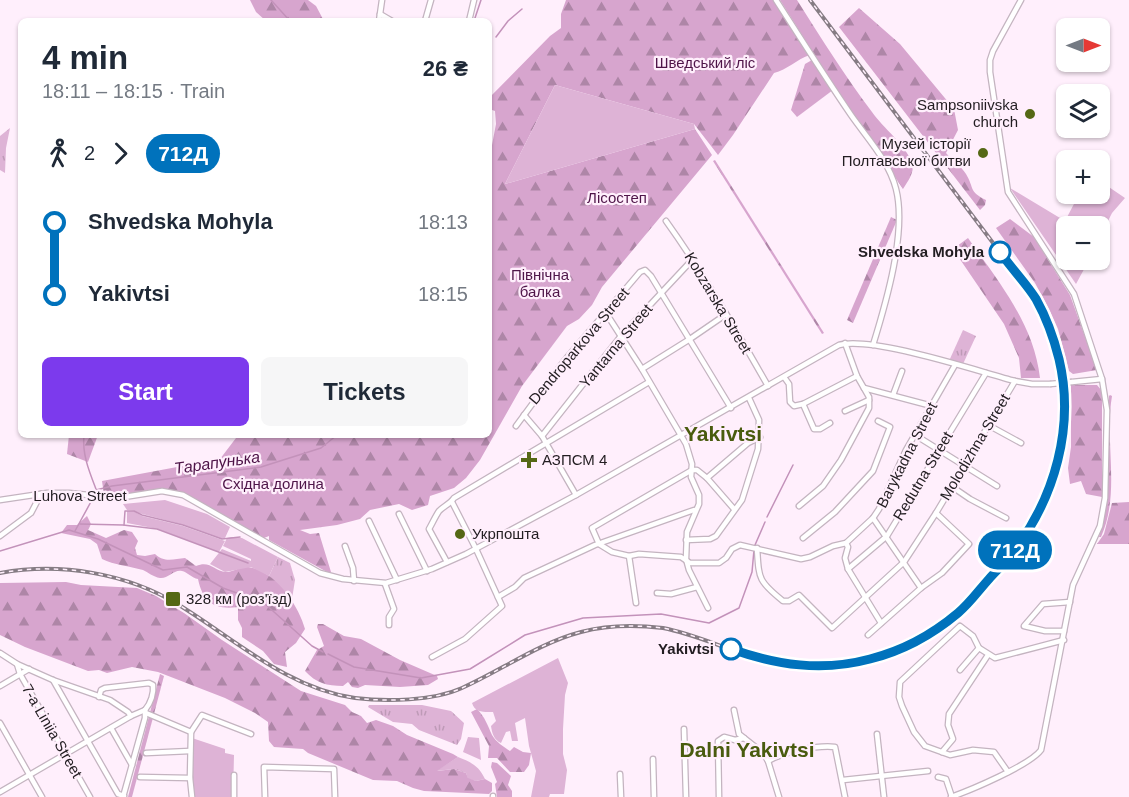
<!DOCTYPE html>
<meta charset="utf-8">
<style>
:root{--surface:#fff;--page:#f6f6f7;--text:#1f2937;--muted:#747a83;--accent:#7c3aed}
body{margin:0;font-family:Arial,sans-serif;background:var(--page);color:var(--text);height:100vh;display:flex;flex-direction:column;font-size:22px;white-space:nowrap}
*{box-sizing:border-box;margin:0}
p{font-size:20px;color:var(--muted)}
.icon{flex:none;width:33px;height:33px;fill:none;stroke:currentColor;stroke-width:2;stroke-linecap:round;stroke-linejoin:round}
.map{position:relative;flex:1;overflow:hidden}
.side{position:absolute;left:18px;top:18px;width:474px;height:420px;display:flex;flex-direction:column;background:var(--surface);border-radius:9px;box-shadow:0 2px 4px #0004}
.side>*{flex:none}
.badge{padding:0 12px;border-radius:20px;font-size:21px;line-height:39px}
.needle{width:39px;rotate:90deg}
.buttons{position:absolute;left:1056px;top:18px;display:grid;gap:12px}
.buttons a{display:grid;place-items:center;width:54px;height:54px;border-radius:9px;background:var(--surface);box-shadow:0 2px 4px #0004;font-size:30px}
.map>.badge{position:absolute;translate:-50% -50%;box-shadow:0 0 0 3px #fff}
.legs{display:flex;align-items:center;gap:9px;height:66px;padding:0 24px;font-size:20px}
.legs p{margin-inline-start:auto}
.summary{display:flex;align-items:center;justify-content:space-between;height:102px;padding:0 24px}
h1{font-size:33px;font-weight:700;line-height:45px}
.cta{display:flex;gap:12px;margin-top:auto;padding:12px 24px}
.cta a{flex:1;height:69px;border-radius:9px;background:var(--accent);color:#fff;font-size:24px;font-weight:700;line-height:69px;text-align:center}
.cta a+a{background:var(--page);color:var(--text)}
ul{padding:0 24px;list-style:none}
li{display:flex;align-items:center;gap:21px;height:72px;font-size:22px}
li i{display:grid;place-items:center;width:9px;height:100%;margin:0 8px;background:currentColor}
li i::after{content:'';width:15px;height:15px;margin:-8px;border:4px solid;border-radius:50%;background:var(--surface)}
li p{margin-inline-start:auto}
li:first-child i{background:linear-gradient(#0000 50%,currentColor 0)}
li:last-child i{background:linear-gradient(currentColor 50%,#0000 0)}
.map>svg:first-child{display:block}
</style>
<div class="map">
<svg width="1129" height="797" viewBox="0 0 1129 797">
<defs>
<pattern id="grass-tufts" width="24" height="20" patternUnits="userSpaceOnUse" patternTransform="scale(1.5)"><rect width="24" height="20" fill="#deb3d6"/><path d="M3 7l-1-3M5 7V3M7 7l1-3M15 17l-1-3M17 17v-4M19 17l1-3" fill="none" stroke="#be9ab7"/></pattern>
<pattern id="forest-firs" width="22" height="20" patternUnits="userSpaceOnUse" patternTransform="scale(1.5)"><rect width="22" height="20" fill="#d7a5ce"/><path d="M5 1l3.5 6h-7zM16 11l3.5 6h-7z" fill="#ae86a7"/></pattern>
</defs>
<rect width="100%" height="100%" fill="#ffeffc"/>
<g fill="url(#grass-tufts)">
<path d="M10,128l-4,20 -1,25 -5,-3v-34z"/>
<path d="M963,330l13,6 -13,28 -14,-3z"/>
<path d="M278,557l12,6 5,17 -3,19 -23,-23z"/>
<path d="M369,705h53l29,6 13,12 -3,16 -4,6 -38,-15 -7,-6 -19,-2 -25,-15z"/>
<path d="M458,757c13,5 21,9 27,22l-9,2 -8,-2 -2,-6 -12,-4 -18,2z"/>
</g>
<g fill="url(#forest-firs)">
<path d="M250,0h58l8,6 8,15h-58l-10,-9z"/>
<path d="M566,0h208l36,55c-13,4 -23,15 -36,18l-41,62 -15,20 -24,-31 -139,-39 -50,99 190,-55 17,26 -110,132 -10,18 -13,14 -12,7 -45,60 -42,74 -14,18 -12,10 -24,8 -2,9 -16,5 -13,-6 -29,6 -10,9 -23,6 -37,5 10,4 9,-1 12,39h-4l-58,-32v-4l-5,2 -80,-44c-26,-7 -53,4 -80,1l-2,-14 118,-22 16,-21 5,-3h248v-215l2,-10 -2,-1v-62l3,-2 4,-21 -1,-13 -6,-2v-11l61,-62 11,-8v-14z"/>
<path d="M780,0h17c24,38 48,76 75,112 11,16 34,33 40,51 3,9 -4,18 -9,26l-66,-98z"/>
<path d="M859,8l41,36 54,65 4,21 -12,23c6,7 16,14 20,21 9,15 2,17 20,26l-1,5 -5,5 -141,-183z"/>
<path d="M812,60l21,30 -36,27 -6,-7 14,-46z"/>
<path d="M715,160l109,173 -2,1 -109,-173z"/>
<path d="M891,217l6,3 -44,103 -6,-3z"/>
<path d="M1010,219l24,18 36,58 27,75 -24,4 -4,-3 -11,-42 -8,-18 -15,-28 -39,-55z"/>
<path d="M968,238c30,43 66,86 72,140h-19l-2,-20 -15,-34 -51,-75z"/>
<path d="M1071,385h26l5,6v106l-16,-3 -5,-13 -11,3 -2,-16 3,-21z"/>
<path d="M1110,395l2,1c-8,46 9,96 -11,141h-2c11,-47 9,-94 10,-141z"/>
<path d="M69,435h29l-10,27 -21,-8z"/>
<path d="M1129,502v42h-32l7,-10 8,-31z"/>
<path d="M87,516l4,8 -3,6 18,8 18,-8 8,2 6,9 -3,7 2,7 8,1 10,-2c9,9 19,5 30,4l11,8c14,-6 18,5 30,6 7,0 15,-6 22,-5 27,3 51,39 57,62l-9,14 -11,9 2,15 -13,-3 -11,-13 -21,-14v-9l-4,-8v-13c-23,3 -35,-4 -40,-28 -6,-1 -11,-7 -16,-8 -8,-2 -14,8 -22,7 -7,-1 -12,-6 -17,-8 -14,-4 -29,-5 -41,-11l-5,-15 -7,-5 -29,-6 6,-8h10z"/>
<path d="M66,582l15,3 56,3 19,8 28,17 38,27 79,51 44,14 7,7 9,4 6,7 9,-3 17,6 14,9 46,19 5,3 -21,14 17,-2 12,4 2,5 8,3 9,-2 7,4v8l-3,3 -65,-3 -11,-3 -16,-7 -24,-1 -65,-27 -5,-4 -29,-2 -5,-6 -1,-19 -13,-9 -30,-15 -67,-26 -26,-5 -25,6 -8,-3 -11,1 -63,-24 -25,-12v-52z"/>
<path d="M318,624h5l21,12 17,3 39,21 37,16 1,3 -10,6 -28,2 -35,-2 -7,3 -6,-1 -4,-5 -5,4c-16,0 -27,-3 -38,-15l12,-21 7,-4 -7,-19z"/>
<path d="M160,674l4,2 -32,121h-4z"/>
<path d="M477,709c8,8 11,17 15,26 4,7 12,12 18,16l4,-4 9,5 8,1 -2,12 -5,7h-14l-13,-14h-9l1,-12 -18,-34z"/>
<path d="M492,762l5,1 14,13 -3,9 4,6v6h-15l-2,-13 2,-2 -6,-15z"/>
</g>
<g fill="#deb3d6">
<path d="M555,85l139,39 1,5 -190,55z"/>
<path d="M1100,181l25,17 -13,15 -12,24v-11h-34v34h23l-13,24 -66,-96 55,33 10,-19 -11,-9 2,-7v8h34z"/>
<path d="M165,500l42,14 23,13 -5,11 -3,1 -38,-14 -49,-13 7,4 41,10 42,15 -6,11 -61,-23 -31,-6v-12h8l-8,-1 -4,-6z"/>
<path d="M232,537l10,1 36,19 -9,19 -18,-9 -26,5 -15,-8 12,-15 29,12v-2l-28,-13 4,-8z"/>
<path d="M558,658l10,25 -3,12 -2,34v25l4,16 -3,24h-14l-1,3h-18l5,-26 -7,-25 -4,-28 -10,5 3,18h-6l-2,-10 -4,1 -5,11c-7,-3 -9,-10 -10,-17l5,-5 -3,-9c-9,0 -18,1 -21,-9z"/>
<path d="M468,737l11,1 2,22 -18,-8z"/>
<path d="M192,738l33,11v4l9,2 -1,42h-40l-2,-20z"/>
</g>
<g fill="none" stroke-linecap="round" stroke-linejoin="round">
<g stroke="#c392ba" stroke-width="1.5">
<path d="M271,0l19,21"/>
<path d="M474,21l7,-21"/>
<path d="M496,37l12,-16 14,-12"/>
<path d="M84,435c-2,19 5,36 12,54"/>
<path d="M95,493l1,-3 16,-4 149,-19 60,-19 16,-13"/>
<path d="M767,517l26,-52"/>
<path d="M80,524l43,1 34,4 91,34"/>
<path d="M124,525l1,-14h9l8,4 41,10 39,14 18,-2"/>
<path d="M75,531l18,-33"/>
<path d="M755,545l10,-23"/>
<path d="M0,551l69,-21 29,9 65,31 24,-3 36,21 41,15 48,43 11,6"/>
<path d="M328,654l26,13 67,11 49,-9 55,-34 58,-17 78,-4 48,9 30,-15 13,-36 2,-22"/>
</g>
<g stroke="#c4b4c0" stroke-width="7">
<g id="minor">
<path d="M776,0c25,39 49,77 75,115 16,23 38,46 45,74 11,43 -10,114 -23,156"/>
<path d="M380,14l12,7"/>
<path d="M379,21l3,-21"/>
<path d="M425,21l6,-21"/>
<path d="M469,21l5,-21"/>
<path d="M666,221c38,53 70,109 102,165"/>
<path d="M606,313l36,56 44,75 6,20 -1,13 8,18v9l-12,28 -1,27 3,11 19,38"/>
<path d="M642,369l48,-30 35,-24"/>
<path d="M784,377l5,7 1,18 4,4 9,-2 54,-28"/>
<path d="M1072,382l30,-3"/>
<path d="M864,388l68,18"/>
<path d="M893,395l9,-24"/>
<path d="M803,404l11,25h6l10,-6"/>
<path d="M845,411l24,-11"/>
<path d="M524,415l18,21 34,59"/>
<path d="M988,425l33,18"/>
<path d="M516,426l48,-65 76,-89 5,-2 6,6 80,132"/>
<path d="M915,435l82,51"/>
<path d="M542,436l79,-100 72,-77"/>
<path d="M760,437l-12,6 -41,35 -10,-8h-5l-100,58 7,16 13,8 17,4 10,-2 42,3 9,6h29l7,-5 6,-9 8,-4 61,14 9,-2 23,-11 13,-3 27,-25 6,-9 27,-59 49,-85"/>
<path d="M707,478l27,31"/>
<path d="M951,486l19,13 36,19"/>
<path d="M0,500l47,-7h22l49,5 44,-7 21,4 137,78 23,6 43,4 46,-14 34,-15 110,-59 263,-150c34,-9 138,26 176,36l17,3h18"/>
<path d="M799,506l24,-20 18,-26 28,-52v-11l-12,-21 -12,-33"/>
<path d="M399,514l28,57"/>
<path d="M873,518l48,70"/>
<path d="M369,521l28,59"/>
<path d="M0,536l31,-23 10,-19"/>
<path d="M803,538l32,-26 38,-41 17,-44 -12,-6"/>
<path d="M686,540l24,-1 6,-3 26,-36 16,-51 1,-29 -10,-22"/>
<path d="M846,543l2,4 -3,11 3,11 33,54"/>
<path d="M345,546l8,22 1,13"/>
<path d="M757,548c2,31 1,33 26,53h6l10,-6 33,33 72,-66 32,-49 79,-132"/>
<path d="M629,556l7,47"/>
<path d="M447,562l-18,-33c3,-5 6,-12 10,-18 5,-5 11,-7 15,-13l195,-116"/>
<path d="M848,569l39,-33 99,-163"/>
<path d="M385,584l9,25 -5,8v8"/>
<path d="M657,593l14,1 26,-7"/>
<path d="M498,597l17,-10 9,-9 71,-33 99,-35"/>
<path d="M1064,631h-19l-21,-5 19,-22 27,-2"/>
<path d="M868,635l53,-47 21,-15 27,-29 -33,-31"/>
<path d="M0,653l17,11 36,16 57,20 18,12 3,4"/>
<path d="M432,657l33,-18 37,-33 -26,-57 -24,-47"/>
<path d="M17,664l3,10 70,123"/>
<path d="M960,670l19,-22"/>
<path d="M53,680l65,114 6,2"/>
<path d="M0,686l29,-17"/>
<path d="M99,697l2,-7 4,-2 44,-5 4,2c1,8 -2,18 -8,25"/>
<path d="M734,710l5,24 24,19 5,8 11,36"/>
<path d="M146,713l45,19 11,-17 49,19"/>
<path d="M0,723l42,74"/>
<path d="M111,728l21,37"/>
<path d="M684,729l2,68"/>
<path d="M191,732l-1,46 2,19"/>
<path d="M877,734l7,63"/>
<path d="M942,752l11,-13 -5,-14 1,-11 39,-59"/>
<path d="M146,753l44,-2"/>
<path d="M653,759l1,38"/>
<path d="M768,761c16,-9 49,-16 67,-14l10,50"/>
<path d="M1008,772l-14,-20 -21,-2 -23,5 -25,-9 -11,-14 -12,-26 -3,-9 1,-15 60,-56 13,10 6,12 16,10 69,-18"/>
<path d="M620,774l1,23"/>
<path d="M234,775v22"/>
<path d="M140,777l50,1"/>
<path d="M938,777l8,2 6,18"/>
<path d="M843,780l85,-9"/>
<path d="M0,792l131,-76 14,-6"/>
<path d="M493,796v1"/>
<path d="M123,797l22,-79v-8"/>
<path d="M265,797l-1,-30 70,2 1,28"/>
<path d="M719,797l-1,-56 6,-4 11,3 9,-2"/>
<path d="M951,797c20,-7 79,-32 90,-47l32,-165 27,-59 5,-28 2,-88 -5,-31 -28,-85 -66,-102 -18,-120v-12l3,-9 28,-51"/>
</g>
</g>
<use href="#minor" stroke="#fff" stroke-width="4.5"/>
<g stroke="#867c84" stroke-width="4">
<path id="rail" d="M0,573c60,-11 127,0 179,32 57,35 108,83 176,93 31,4 78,3 107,-10 40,-18 77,-45 119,-56 26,-7 56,-7 82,-4 31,6 60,20 91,29 27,8 57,11 85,8 43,-5 87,-24 120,-52 11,-10 20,-23 30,-34 41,-45 71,-94 75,-157 3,-43 -10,-84 -28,-122l-226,-300"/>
</g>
<use href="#rail" stroke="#ffeffc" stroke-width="1.5" stroke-dasharray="4.5" stroke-linecap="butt"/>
<g stroke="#c4b4c0" stroke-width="7" stroke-linecap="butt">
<path id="minor-bridge" d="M1050,384l22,-2"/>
</g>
<use href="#minor-bridge" stroke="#fff" stroke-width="4.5"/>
</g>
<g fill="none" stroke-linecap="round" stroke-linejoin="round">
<g stroke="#fff" stroke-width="14">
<path id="line-1" d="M731,649c46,16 91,23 139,10 32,-8 63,-25 88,-46 12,-10 21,-23 31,-34 8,-9 17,-17 24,-27 42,-54 62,-126 46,-193 -5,-20 -13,-42 -23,-60 -10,-16 -25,-31 -36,-47"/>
</g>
<use href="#line-1" stroke="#0072bc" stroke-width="9"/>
</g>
<g fill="#556815" stroke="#ffeffc" stroke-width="2">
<circle cx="1030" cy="114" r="6"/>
<circle cx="983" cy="153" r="6"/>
<path d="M526 451h6v6h6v6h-6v6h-6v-6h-6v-6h6z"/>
<circle cx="460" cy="534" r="6"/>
<rect x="165" y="591" width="16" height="16" rx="3"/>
</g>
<g fill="#fff" stroke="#0072bc" stroke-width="3">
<circle cx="1000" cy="252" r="10"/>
<circle cx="731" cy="649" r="10"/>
</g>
<g text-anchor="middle" stroke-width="4.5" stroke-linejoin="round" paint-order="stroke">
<g font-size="15" fill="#4f1549" stroke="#ffeffc">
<text x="705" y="68">Шведський ліс</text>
<text x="617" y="203">Лісостеп</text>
<text x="540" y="280">Північна<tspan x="540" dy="17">балка</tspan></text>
<text x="273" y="489">Східна долина</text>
</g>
<g font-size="15" fill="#221d21" stroke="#ffeffc" text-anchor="start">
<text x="1018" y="110" text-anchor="end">Sampsoniivska<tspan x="1018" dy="17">church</tspan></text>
<text x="971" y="149" text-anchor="end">Музей історії<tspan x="971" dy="17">Полтавської битви</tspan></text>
<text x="542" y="465">АЗПСМ 4</text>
<text x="472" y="539">Укрпошта</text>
<text x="186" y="604">328 км (роз'їзд)</text>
</g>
<g font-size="15" font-weight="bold" fill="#221d21" stroke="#ffeffc" text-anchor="end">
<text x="984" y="257">Shvedska Mohyla</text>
<text x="714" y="654">Yakivtsi</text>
</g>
<g font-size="15" fill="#221d21" stroke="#ffeffc">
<text transform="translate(718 303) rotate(59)" y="5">Kobzarska Street</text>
<text transform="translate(579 346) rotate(-50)" y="5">Dendroparkova Street</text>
<text transform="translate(616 346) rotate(-50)" y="5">Yantarna Street</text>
<text transform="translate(975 447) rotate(-59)" y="5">Molodizhna Street</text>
<text transform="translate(907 455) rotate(-63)" y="5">Barykadna Street</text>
<text transform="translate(923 476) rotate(-59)" y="5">Redutna Street</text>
<text x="80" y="501">Luhova Street</text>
<text transform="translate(52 731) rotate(60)" y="5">7-a Liniia Street</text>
</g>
<g font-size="16" font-style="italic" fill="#4c1246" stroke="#ffeffc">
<text transform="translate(217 462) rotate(-8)" y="6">Тарапунька</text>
</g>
<g font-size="21" font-weight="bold" fill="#495b0e" stroke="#ffeffc">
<text x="723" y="441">Yakivtsi</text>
<text x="747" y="757">Dalni Yakivtsi</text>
</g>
</g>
</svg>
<div class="buttons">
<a><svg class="needle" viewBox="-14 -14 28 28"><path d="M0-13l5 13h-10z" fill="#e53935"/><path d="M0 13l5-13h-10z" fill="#747a83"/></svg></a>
<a><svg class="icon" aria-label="layers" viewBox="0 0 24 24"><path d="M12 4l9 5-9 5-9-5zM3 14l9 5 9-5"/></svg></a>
<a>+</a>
<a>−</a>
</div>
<b class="badge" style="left:1015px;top:550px;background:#0072bc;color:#fff">712Д</b>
<section class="side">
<div class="summary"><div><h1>4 min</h1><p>18:11 – 18:15 · Train</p></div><b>26 ₴</b></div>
<div class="legs"><svg class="icon" aria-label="walk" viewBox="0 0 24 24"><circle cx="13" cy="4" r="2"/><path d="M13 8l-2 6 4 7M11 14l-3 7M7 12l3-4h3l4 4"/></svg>2<svg class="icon" aria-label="forward" viewBox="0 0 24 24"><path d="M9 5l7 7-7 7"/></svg><b class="badge" style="background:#0072bc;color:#fff">712Д</b></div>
<ul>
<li><i style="color:#0072bc"></i><b>Shvedska Mohyla</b><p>18:13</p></li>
<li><i style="color:#0072bc"></i><b>Yakivtsi</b><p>18:15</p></li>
</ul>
<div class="cta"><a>Start</a><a>Tickets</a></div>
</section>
</div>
